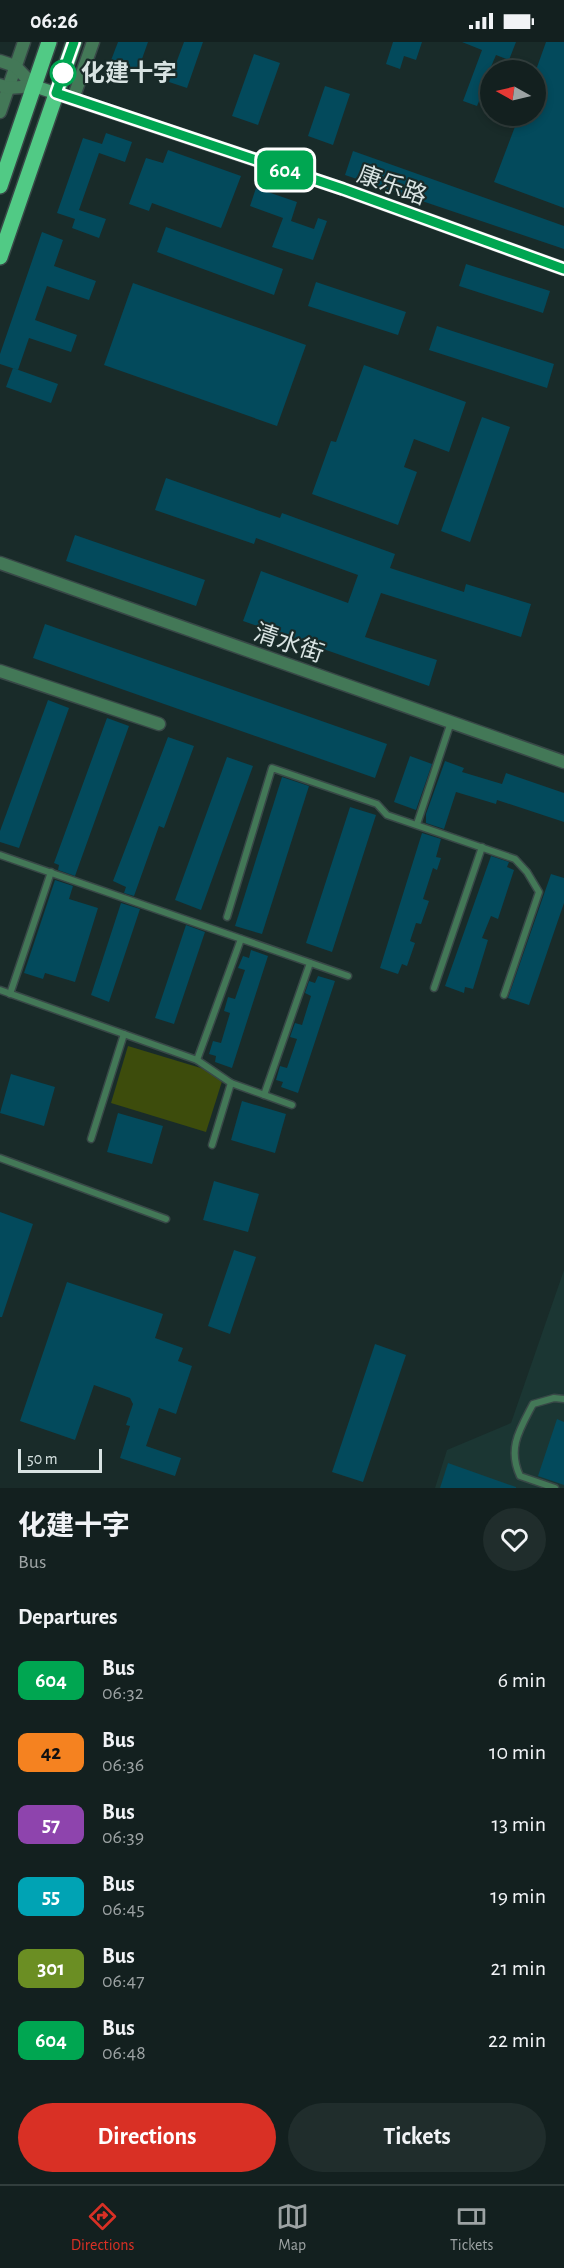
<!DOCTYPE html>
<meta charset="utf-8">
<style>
:root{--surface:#13201f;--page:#202d2c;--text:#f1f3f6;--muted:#9da3a4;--line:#323e3d;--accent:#d93025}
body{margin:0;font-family:"Alegreya Sans","Noto Sans SC",sans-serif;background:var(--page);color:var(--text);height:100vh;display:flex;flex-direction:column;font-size:22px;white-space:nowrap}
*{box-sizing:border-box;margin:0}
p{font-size:20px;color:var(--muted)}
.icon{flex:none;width:33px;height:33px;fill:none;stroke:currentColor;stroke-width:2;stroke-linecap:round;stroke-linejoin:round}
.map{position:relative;height:1446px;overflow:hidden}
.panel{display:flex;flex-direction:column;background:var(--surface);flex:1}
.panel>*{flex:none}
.badge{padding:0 12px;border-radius:9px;font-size:21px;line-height:39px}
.needle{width:39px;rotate:278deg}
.fabs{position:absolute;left:480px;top:18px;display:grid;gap:12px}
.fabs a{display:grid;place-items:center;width:66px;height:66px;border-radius:50%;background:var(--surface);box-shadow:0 3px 9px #0003,0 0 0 2px var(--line);font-size:30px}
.scale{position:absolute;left:18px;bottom:15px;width:84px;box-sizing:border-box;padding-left:6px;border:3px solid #d8e3e2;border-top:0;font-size:16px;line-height:21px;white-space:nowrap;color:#d8e3e2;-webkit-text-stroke:4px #192b29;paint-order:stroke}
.map>.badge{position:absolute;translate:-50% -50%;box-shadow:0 0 0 3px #fff}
h2{padding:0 18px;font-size:22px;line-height:54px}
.round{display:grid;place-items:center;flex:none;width:63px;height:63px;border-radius:32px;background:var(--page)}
.overview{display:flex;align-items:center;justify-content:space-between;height:102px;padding:0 18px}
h1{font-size:28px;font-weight:700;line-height:45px}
.primary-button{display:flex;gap:12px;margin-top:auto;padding:12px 18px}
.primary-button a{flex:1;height:69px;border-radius:36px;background:var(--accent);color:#fff;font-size:24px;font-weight:700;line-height:69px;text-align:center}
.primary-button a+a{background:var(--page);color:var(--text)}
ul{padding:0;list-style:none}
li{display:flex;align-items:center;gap:18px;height:72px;padding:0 18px}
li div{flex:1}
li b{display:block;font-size:22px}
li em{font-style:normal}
li .badge{min-width:66px;font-weight:700;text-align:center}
.status{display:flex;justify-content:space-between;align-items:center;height:42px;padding:0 30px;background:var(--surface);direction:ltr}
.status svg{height:16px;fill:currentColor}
.dock{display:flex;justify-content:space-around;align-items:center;height:84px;border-top:2px solid var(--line);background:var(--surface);font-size:16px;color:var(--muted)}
.dock a{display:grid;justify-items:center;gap:3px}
.dock .selected{color:var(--accent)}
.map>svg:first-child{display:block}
</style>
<div class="status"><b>06:26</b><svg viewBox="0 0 49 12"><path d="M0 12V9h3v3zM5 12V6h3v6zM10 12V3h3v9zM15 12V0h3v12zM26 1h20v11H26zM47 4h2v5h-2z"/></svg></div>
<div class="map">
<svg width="564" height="1446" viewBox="0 0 564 1446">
<rect width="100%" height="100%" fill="#192b29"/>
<path fill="#1b3633" d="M564,1228v218h-129l12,-38 64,-27z"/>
<path fill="#3d4c0c" d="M128,1004l96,29 -18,57 -95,-29z"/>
<g fill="#034a5c">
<path d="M118,0h30l-11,31 -27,-10z"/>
<path d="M184,0h19l-16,46 -18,-6z"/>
<path d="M393,0h29l-6,18 -12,-4 -4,13 -14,-5z"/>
<path d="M462,0h54l-7,18 -13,-5 -6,14v28l-8,-3 -5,12 -14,-5 19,-51z"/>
<path d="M546,0h18v166l-70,-26 25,-66h17v-46z"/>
<path d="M254,12l26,9 -22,62 -26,-9z"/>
<path d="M325,44l25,8 -17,51 -25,-9z"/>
<path d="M106,91l26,9 -7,20 -26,-9 -20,57 27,9 -7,19 -27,-10 3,-9 -18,-6 26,-75 19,6z"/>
<path d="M168,108l73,26 -20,52 -69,-25 -3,8 -20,-7 17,-46 17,5z"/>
<path d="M353,109l211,75v23l-219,-74z"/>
<path d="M256,146l41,14 -6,19 23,8 4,-11 9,3 -14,39 -41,-13 11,-29 -33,-12z"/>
<path d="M166,185l117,42 -9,26 -117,-43z"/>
<path d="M42,190l21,8 -9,26 42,15 -7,19 -42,-14 -12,34 42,15 -6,17 -42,-14 -11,32 -18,-6v-10z"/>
<path d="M466,222l84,27 -7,22 -84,-27z"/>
<path d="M316,240l90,30 -8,23 -90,-29z"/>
<path d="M133,241l173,62 -29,81 -173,-61z"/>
<path d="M437,284l117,38 -7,24 -118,-38z"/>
<path d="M364,323l102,37 -17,50 -35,-13 -10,28 13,5 -19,53 -86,-31 19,-53 5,1z"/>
<path d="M13,326l45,16 -7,19 -45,-16z"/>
<path d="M482,375l28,10 -40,115 -29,-11z"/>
<path d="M166,436l114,40 2,-5 113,41 -5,14 74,24 2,-8 65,20 -10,33 -140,-44 -16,44 72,23 -8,26 -186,-65 18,-50 87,32 10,-28 -102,-37 -2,6 -99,-34z"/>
<path d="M75,493l130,45 -9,26 -130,-45z"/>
<path d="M45,582l342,120 -12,34 -342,-120z"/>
<path d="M48,658l21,8 -50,140 -19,-6v-11z"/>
<path d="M107,676l22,8 -54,150 -17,-6 1,-5 -5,-2z"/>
<path d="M168,695l26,9 -30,82 -5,-2 -25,70 -10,-3 2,-6 -13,-6z"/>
<path d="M410,714l22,8 -16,46 -22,-8z"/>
<path d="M227,715l26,9 -52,144 -26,-10z"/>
<path d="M445,719l19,7 -2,4 40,12 4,-11 58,20v29l-67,-22 -1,4 -40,-12 -12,37 -18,-6v-9z"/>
<path d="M282,735l27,9 -47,148 -27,-8z"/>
<path d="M350,765l26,8 -44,137 -26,-9z"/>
<path d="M422,791l19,6 -5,18 5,1 -4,12 -4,-2 -10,31 6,2 -8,23 -5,-1 -6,18 5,2 -8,23 -5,-2 -4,10 -18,-6z"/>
<path d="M491,814l18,6 -2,5 7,3 -16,49 -7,-3 -9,22 6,2 -15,49 -8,-2 -1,6 -19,-7z"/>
<path d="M551,832l13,4v25l-35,102 -21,-7z"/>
<path d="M55,838l18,6 -4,13 29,9 -23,74 -30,-9 -2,6 -19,-6z"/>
<path d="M121,861l19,6 -31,93 -18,-7z"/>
<path d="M186,883l19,7 -31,92 -19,-6z"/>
<path d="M251,908l17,6 -36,112 -17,-6 1,-6 -7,-2 4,-13 8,2 9,-30 -6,-2 4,-14 7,2 10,-29 -7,-2 5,-12 6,2z"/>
<path d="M318,934l17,5 -37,112 -17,-6 2,-5 -7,-2 4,-14 7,2 10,-29 -7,-2 5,-14 7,2 9,-29 -6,-3 4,-12 6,2z"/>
<path d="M11,1032l44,13 -11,39 -44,-13z"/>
<path d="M242,1059l44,13 -11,39 -44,-13z"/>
<path d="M118,1071l45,13 -11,38 -45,-12z"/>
<path d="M214,1139l45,13 -11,38 -45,-12z"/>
<path d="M0,1170l33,12 -31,93h-2z"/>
<path d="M234,1208l22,7 -26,77 -22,-8z"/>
<path d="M67,1240l96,32 -8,24 28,10 -5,13 14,5 -16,48 -17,-6 -13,38 35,12 -6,18 -55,-18 10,-32 -4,-1 7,-21 -3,-6 -36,-13 -19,55 -55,-19z"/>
<path d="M375,1302l31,11 -43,127 -31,-10z"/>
<path d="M557,1377l7,3v63l-26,-9z"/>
<path d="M448,1421l68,24v1h-76z"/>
</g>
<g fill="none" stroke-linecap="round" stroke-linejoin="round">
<g stroke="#384847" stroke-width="9">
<g id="service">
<path d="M417,782l34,-102"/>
<path d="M0,813l348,121"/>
<path d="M227,875l45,-149 105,36 10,11 128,44 12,13 12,20 -35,103"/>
<path d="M434,946l48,-141"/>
<path d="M0,948l197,70 34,23 61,22"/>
<path d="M10,952l41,-122"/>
<path d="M197,1018l44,-121"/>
<path d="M264,1053l46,-132"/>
<path d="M91,1097l33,-105"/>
<path d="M212,1103l19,-62"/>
<path d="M0,1116l166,61"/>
<path d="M555,1446l-35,-12c-13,-28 0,-47 13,-72l21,-6 10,1"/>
</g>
</g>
<g stroke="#384847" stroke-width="15">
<g id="minor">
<path d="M73,57l20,-57"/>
<path d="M0,70l24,-70"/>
<path d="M0,629l159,53"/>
</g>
</g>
<g stroke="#384847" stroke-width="15">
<g id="tertiary">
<path d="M0,19l15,5 19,20"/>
<path d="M0,43l8,3 26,-2"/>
<path d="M0,521l564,199"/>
</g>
</g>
<g stroke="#384847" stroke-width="15">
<path id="secondary" d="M34,44l309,103 221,80"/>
</g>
<g stroke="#384847" stroke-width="18">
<g id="primary">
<path d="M0,144l49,-144"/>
<path d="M0,215l74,-215"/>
</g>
</g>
<use href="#service" stroke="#437857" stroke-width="6"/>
<use href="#minor" stroke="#437857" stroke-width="12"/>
<use href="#tertiary" stroke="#437857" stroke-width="12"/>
<use href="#secondary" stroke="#4ca671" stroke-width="12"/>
<use href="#primary" stroke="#51ca85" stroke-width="15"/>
</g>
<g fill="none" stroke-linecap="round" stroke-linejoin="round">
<g stroke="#fff" stroke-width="14">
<path id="line" d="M74,0l-18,51 287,96 221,80"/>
</g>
<use href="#line" stroke="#00a651" stroke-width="9"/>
</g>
<circle fill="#fff" stroke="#00a651" stroke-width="3" cx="63" cy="31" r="12"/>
<g text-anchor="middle" stroke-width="4.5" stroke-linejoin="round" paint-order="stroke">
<g font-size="24" font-weight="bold" fill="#d8e3e2" stroke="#192b29" text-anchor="start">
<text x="81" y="39">化建十字</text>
</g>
<g font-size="24" fill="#d8e3e2" stroke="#192b29">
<text transform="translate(392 143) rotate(20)" y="8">康乐路</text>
<text transform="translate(289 601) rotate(19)" y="8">清水街</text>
</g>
</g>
</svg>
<div class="fabs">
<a><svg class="needle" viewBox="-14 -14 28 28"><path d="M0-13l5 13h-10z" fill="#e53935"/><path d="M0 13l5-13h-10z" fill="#9da3a4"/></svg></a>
</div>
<div class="scale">50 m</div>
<b class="badge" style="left:285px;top:128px;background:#00a651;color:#fff">604</b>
</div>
<section class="panel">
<div class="overview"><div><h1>化建十字</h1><p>Bus</p></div><a class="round"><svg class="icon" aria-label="heart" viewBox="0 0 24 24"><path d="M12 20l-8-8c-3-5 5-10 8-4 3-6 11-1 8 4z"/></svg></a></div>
<h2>Departures</h2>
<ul>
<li><span class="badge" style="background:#00a651;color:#fff">604</span><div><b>Bus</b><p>06:32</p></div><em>6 min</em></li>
<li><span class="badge" style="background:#f58220;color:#111">42</span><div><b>Bus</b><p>06:36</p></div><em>10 min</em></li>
<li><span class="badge" style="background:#8e44ad;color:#fff">57</span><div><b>Bus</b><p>06:39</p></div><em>13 min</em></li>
<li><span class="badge" style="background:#00a3b4;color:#fff">55</span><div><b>Bus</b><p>06:45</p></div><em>19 min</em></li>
<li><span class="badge" style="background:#6b8e23;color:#fff">301</span><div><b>Bus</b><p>06:47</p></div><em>21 min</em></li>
<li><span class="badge" style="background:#00a651;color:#fff">604</span><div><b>Bus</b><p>06:48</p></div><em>22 min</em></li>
</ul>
<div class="primary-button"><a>Directions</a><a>Tickets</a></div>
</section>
<nav class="dock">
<a class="selected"><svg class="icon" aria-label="directions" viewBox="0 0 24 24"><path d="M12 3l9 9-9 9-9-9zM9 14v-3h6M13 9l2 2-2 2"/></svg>Directions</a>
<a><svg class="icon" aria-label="map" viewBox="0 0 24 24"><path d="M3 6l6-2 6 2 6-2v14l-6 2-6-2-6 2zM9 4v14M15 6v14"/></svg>Map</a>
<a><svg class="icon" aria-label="tickets" viewBox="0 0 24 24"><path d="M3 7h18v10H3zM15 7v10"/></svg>Tickets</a>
</nav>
